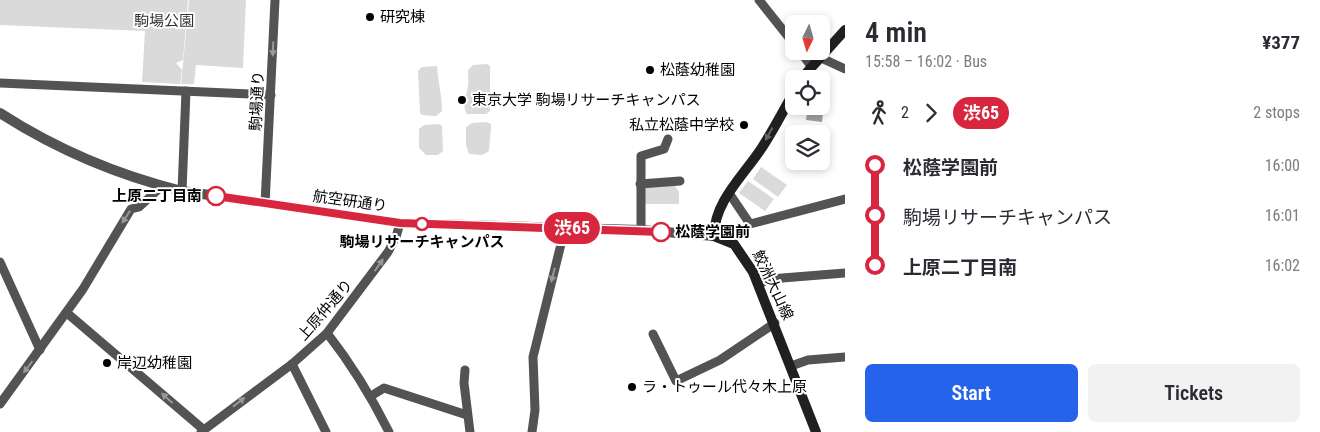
<!DOCTYPE html>
<meta charset="utf-8">
<style>
:root{--surface:#fff;--page:#f2f2f3;--text:#2b2b33;--muted:#7c7c81;--accent:#2563eb}
body{margin:0;font-family:"Roboto Condensed","Noto Sans JP",sans-serif;background:var(--page);color:var(--text);height:100vh;display:flex;flex-direction:column;font-size:19px;white-space:nowrap}
*{box-sizing:border-box;margin:0}
p{font-size:16px;color:var(--muted)}
.icon{flex:none;width:28px;height:28px;fill:none;stroke:currentColor;stroke-width:2;stroke-linecap:round;stroke-linejoin:round}
.map{position:relative;flex:1;overflow:hidden}
.side{display:flex;flex-direction:column;background:var(--surface);width:475px}
.side>*{flex:none}
.badge{padding:0 10px;border-radius:16px;font-size:18px;line-height:32px}
.needle{width:32px;rotate:185deg}
.buttons{position:absolute;left:785px;top:15px;display:grid;gap:10px}
.buttons a{display:grid;place-items:center;width:45px;height:45px;border-radius:8px;background:var(--surface);box-shadow:0 2px 8px #0003;font-size:25px}
.map>.badge{position:absolute;translate:-50% -50%;box-shadow:0 0 0 2px #fff}
.legs{display:flex;align-items:center;gap:8px;height:55px;padding:0 20px;font-size:16px}
.legs p{margin-inline-start:auto}
.headline{display:flex;align-items:center;justify-content:space-between;height:85px;padding:0 20px}
h1{font-size:28px;font-weight:600;line-height:38px}
.button{display:flex;gap:10px;margin-top:auto;padding:10px 20px}
.button a{flex:1;height:58px;border-radius:8px;background:var(--accent);color:#fff;font-size:20px;font-weight:600;line-height:58px;text-align:center}
.button a+a{background:var(--page);color:var(--text)}
ul{padding:0 20px;list-style:none}
li{display:flex;align-items:center;gap:18px;height:50px;font-size:19px}
li i{display:grid;place-items:center;width:8px;height:100%;margin:0 6px;background:currentColor}
li i::after{content:'';width:12px;height:12px;margin:-6px;border:4px solid;border-radius:50%;background:var(--surface)}
li p{margin-inline-start:auto}
li:first-child i{background:linear-gradient(#0000 50%,currentColor 0)}
li:last-child i{background:linear-gradient(currentColor 50%,#0000 0)}
main{display:flex;flex:1;min-height:0}
.map>svg:first-child{display:block}
</style>
<main>
<div class="map">
<svg width="845" height="432" viewBox="0 0 845 432">
<rect width="100%" height="100%" fill="#fff"/>
<g fill="#dadada">
<path d="M0,0h188l-5,60 -7,3 6,7 -2,14 -38,-2 3,-51 -145,-6z"/>
<path d="M189,0h57l-3,68 -47,-3 -2,19h-13z"/>
<path d="M487,64l3,2v45l-4,3h-19c-6,-9 0,-19 1,-28 1,-5 0,-11 0,-16l5,-5z"/>
<path d="M437,66c1,16 5,29 5,45l-6,5 -14,-1 -2,-2 -2,-42 4,-4z"/>
<path d="M487,122l4,2v4l-2,23 -7,4 -13,-1 -3,-9v-18l6,-4z"/>
<path d="M439,124l3,2 1,25 -5,4h-12l-7,-7v-19l5,-4z"/>
<path d="M761,167l26,18 -9,12 -25,-18z"/>
<path d="M748,181l26,18 -9,12 -26,-18z"/>
<path d="M646,186h29l4,6v12h-35l-1,-16z"/>
</g>
<path fill="#a1a1a1" d="M821,88l5,1 -4,33 -16,-2 2,-14h13z"/>
<g fill="none" stroke-linecap="round" stroke-linejoin="round">
<g stroke="#535353" stroke-width="9">
<path d="M759,0l35,44"/>
<path d="M800,51l11,15"/>
<path d="M819,57l26,12"/>
<path d="M0,83l271,12"/>
<path d="M640,184l40,-3"/>
<path d="M182,191l4,-100"/>
<path d="M729,193l21,31 95,-25"/>
<path d="M265,204l10,-204"/>
<path d="M641,230v-74l23,-7 4,-10"/>
<path d="M0,262l40,88"/>
<path d="M759,284l11,-5 75,-6"/>
<path d="M67,313l137,117"/>
<path d="M327,333c25,32 44,63 62,99"/>
<path d="M653,334l23,47 44,-21 55,-37"/>
<path d="M292,364l34,68"/>
<path d="M791,366l17,-6 37,-3"/>
<path d="M465,370l-1,13 6,49"/>
<path d="M371,396l13,-8 83,27"/>
<path d="M0,404l83,-115 48,-80 8,-2 23,-21"/>
<path d="M201,432l91,-68 35,-31 61,-81 8,-15 4,-14"/>
<path d="M532,432l3,-22 -2,-53 32,-129"/>
</g>
<path stroke="#535353" stroke-width="10" d="M0,113c56,36 117,62 182,78l218,32 241,7 73,6"/>
<g stroke="#202020" stroke-width="10">
<path d="M801,79l44,-49"/>
<path d="M794,92c-11,19 -21,39 -33,57 -18,27 -47,53 -47,87l20,8 19,28 63,160"/>
</g>
</g>
<defs><path id="oneway-solid" d="M-6-.8H1V-3.2L6.5 0L1 3.2V.8H-6Z" transform="scale(1.25)"/></defs>
<g fill="#989898">
<use href="#oneway-solid" transform="translate(273 49) rotate(92)"/>
<use href="#oneway-solid" transform="translate(126 217) rotate(123)"/>
<use href="#oneway-solid" transform="translate(379 265) rotate(-55)"/>
<use href="#oneway-solid" transform="translate(553 275) rotate(104)"/>
<use href="#oneway-solid" transform="translate(28 367) rotate(127)"/>
<use href="#oneway-solid" transform="translate(167 398) rotate(-138)"/>
<use href="#oneway-solid" transform="translate(239 402) rotate(-38)"/>
</g>
<use fill="#636363" href="#oneway-solid" transform="translate(769 134) rotate(119)"/>
<g fill="none" stroke-linecap="round" stroke-linejoin="round">
<g stroke="#fff" stroke-width="11">
<path id="line-1" d="M216,196l184,27 261,9"/>
</g>
<use href="#line-1" stroke="#d7263d" stroke-width="8"/>
</g>
<g fill="#000" stroke="#fff" stroke-width="2">
<circle cx="370" cy="17" r="5"/>
<circle cx="650" cy="70" r="5"/>
<circle cx="462" cy="100" r="5"/>
<circle cx="744" cy="125" r="5"/>
<circle cx="107" cy="363" r="5"/>
<circle cx="632" cy="387" r="5"/>
</g>
<g fill="#fff" stroke="#d7263d" stroke-width="2.5">
<circle cx="216" cy="196" r="9"/>
<circle cx="422" cy="224" r="6"/>
<circle cx="661" cy="232" r="9"/>
</g>
<g text-anchor="middle" stroke-width="4" stroke-linejoin="round" paint-order="stroke">
<g font-size="15" fill="#000" stroke="#fff" text-anchor="start">
<text x="380" y="22">研究棟</text>
<text x="660" y="75">松蔭幼稚園</text>
<text x="472" y="105">東京大学 駒場リサーチキャンパス</text>
<text x="734" y="130" text-anchor="end">私立松蔭中学校</text>
<text x="117" y="368">岸辺幼稚園</text>
<text x="642" y="392">ラ・トゥール代々木上原</text>
</g>
<g font-size="15" fill="#313131" stroke="#fff">
<text x="164" y="26">駒場公園</text>
</g>
<g font-size="15" fill="#000" stroke="#fff">
<text transform="translate(257 101) rotate(-87)" y="5">駒場通り</text>
<text transform="translate(350 201) rotate(8)" y="5">航空研通り</text>
<text transform="translate(773 285) rotate(65)" y="5">鮫洲大山線</text>
<text transform="translate(325 310) rotate(-49)" y="5">上原仲通り</text>
</g>
<g font-size="15" font-weight="bold" fill="#000" stroke="#fff" text-anchor="end">
<text x="202" y="201">上原二丁目南</text>
<text x="675" y="237" text-anchor="start">松蔭学園前</text>
<text x="422" y="247" text-anchor="middle">駒場リサーチキャンパス</text>
</g>
</g>
</svg>
<div class="buttons">
<a><svg class="needle" viewBox="-14 -14 28 28"><path d="M0-13l5 13h-10z" fill="#e53935"/><path d="M0 13l5-13h-10z" fill="#7c7c81"/></svg></a>
<a><svg class="icon" aria-label="locate" viewBox="0 0 24 24"><circle cx="12" cy="12" r="6"/><path d="M12 2v4M12 18v4M2 12h4M18 12h4"/></svg></a>
<a><svg class="icon" aria-label="layers" viewBox="0 0 24 24"><path d="M12 4l9 5-9 5-9-5zM3 14l9 5 9-5"/></svg></a>
</div>
<b class="badge" style="left:572px;top:228px;background:#d7263d;color:#fff">渋65</b>
</div>
<section class="side">
<div class="headline"><div><h1>4 min</h1><p>15:58 – 16:02 · Bus</p></div><b>¥377</b></div>
<div class="legs"><svg class="icon" aria-label="walk" viewBox="0 0 24 24"><circle cx="13" cy="4" r="2"/><path d="M13 8l-2 6 4 7M11 14l-3 7M7 12l3-4h3l4 4"/></svg>2<svg class="icon" aria-label="forward" viewBox="0 0 24 24"><path d="M9 5l7 7-7 7"/></svg><b class="badge" style="background:#d7263d;color:#fff">渋65</b><p>2 stops</p></div>
<ul>
<li><i style="color:#d7263d"></i><b>松蔭学園前</b><p>16:00</p></li>
<li><i style="color:#d7263d"></i><span>駒場リサーチキャンパス</span><p>16:01</p></li>
<li><i style="color:#d7263d"></i><b>上原二丁目南</b><p>16:02</p></li>
</ul>
<div class="button"><a>Start</a><a>Tickets</a></div>
</section>
</main>
